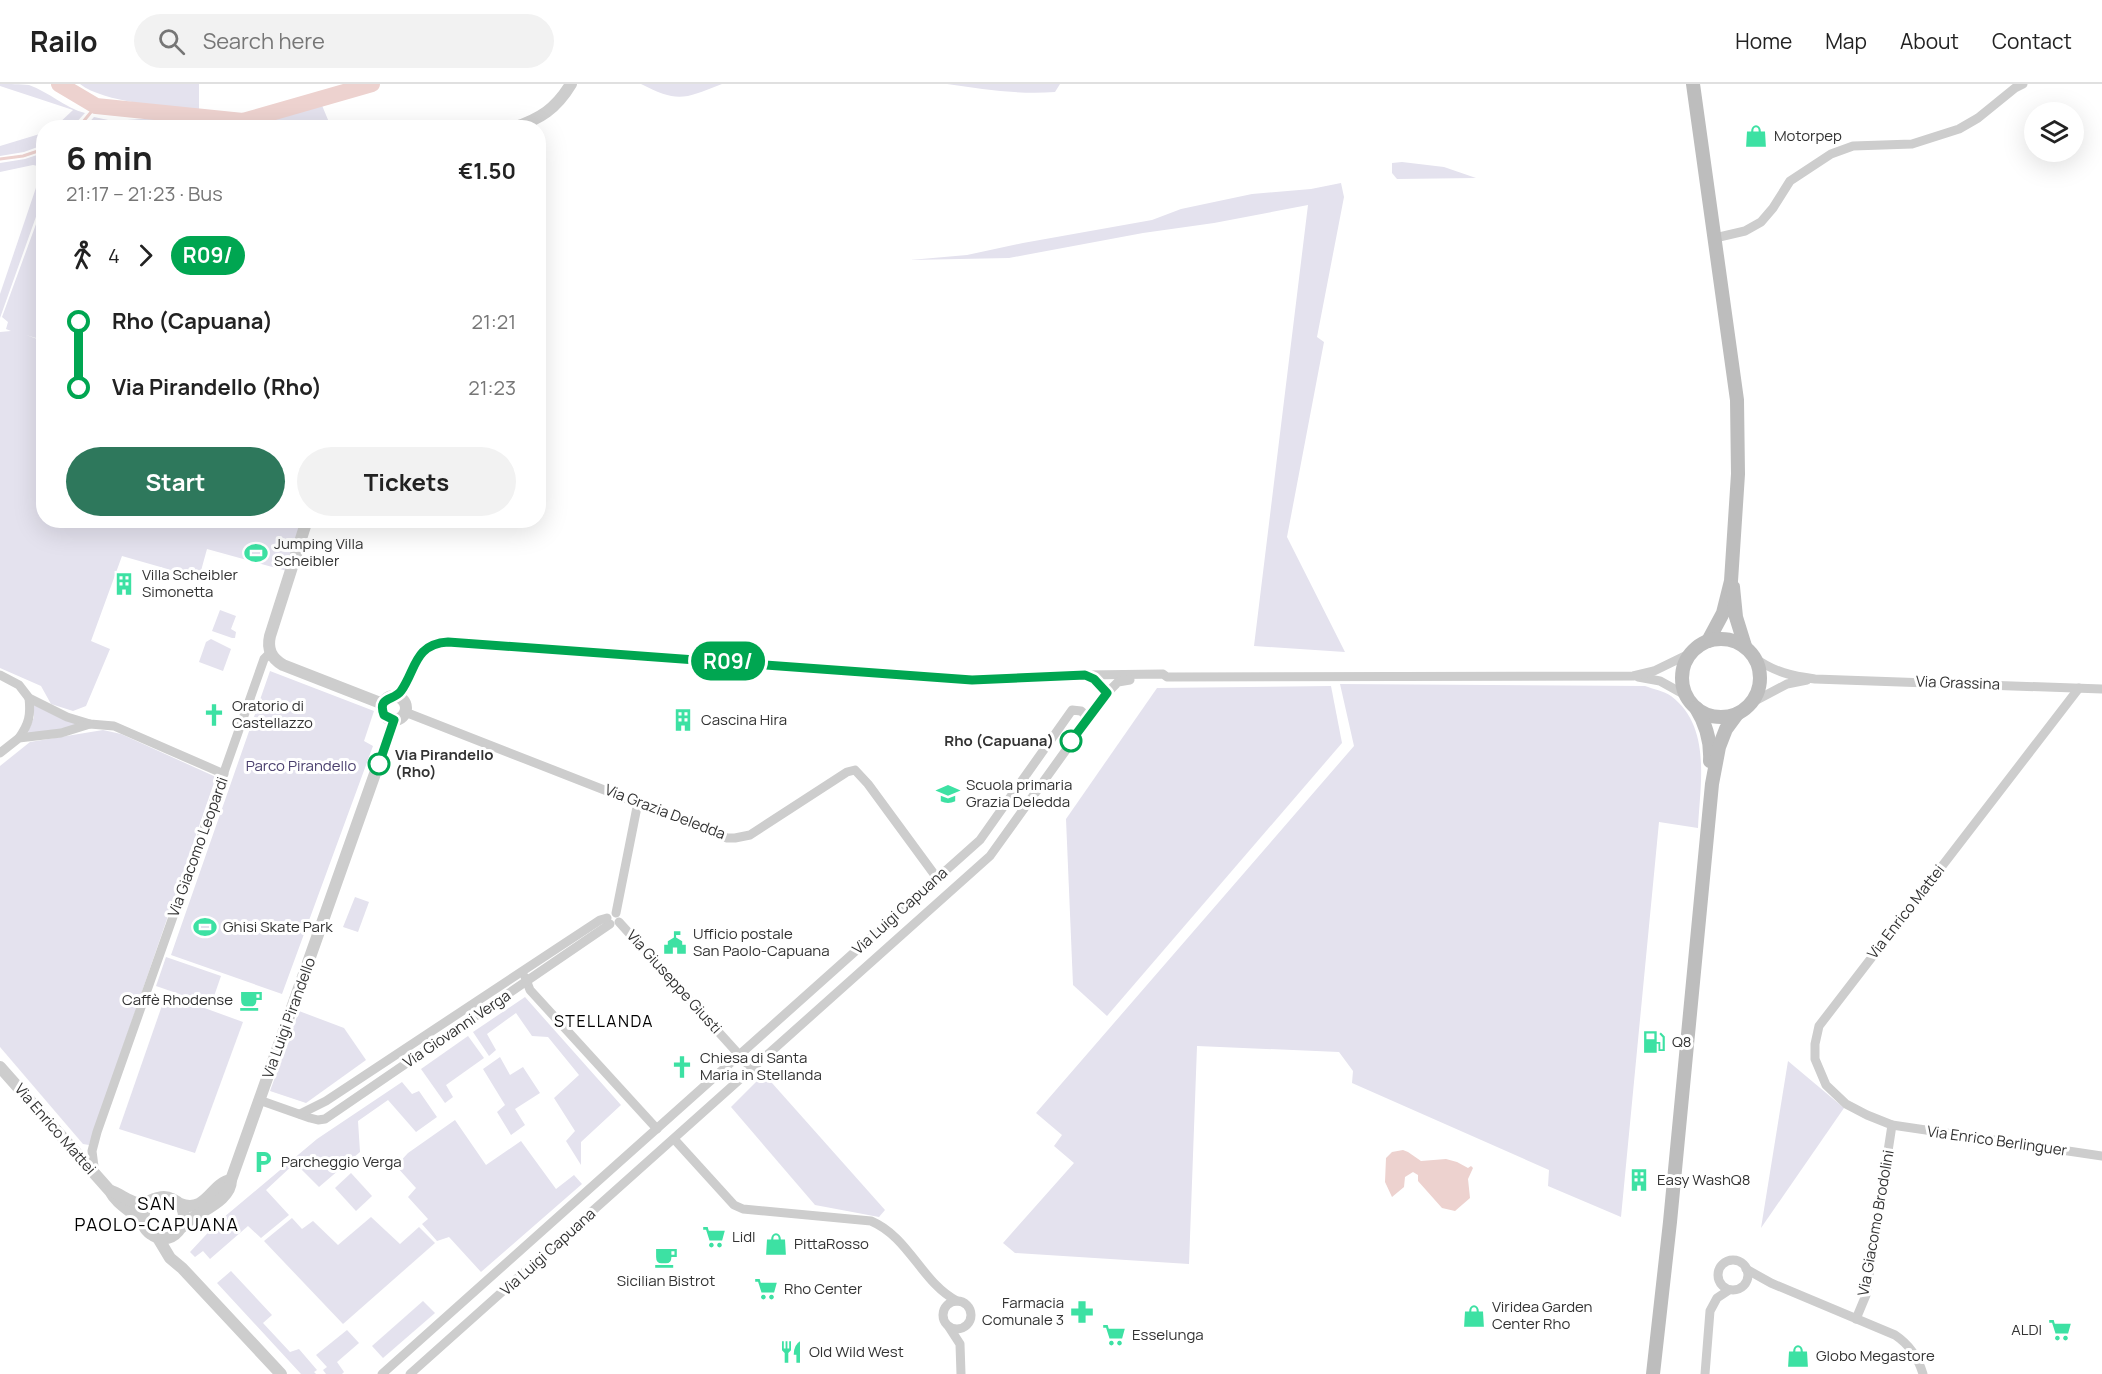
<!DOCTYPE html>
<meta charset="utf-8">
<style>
:root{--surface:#fff;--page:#f2f2f2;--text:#222;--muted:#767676;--line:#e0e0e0;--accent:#2e785c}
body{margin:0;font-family:Manrope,sans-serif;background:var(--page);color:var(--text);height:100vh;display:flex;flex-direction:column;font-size:22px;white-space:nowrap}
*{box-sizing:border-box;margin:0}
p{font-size:20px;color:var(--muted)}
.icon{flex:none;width:33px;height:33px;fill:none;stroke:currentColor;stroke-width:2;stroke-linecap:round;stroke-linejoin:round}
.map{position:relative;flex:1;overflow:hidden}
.details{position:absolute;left:36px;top:36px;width:510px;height:408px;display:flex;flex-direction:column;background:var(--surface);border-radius:24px;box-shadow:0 6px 24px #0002}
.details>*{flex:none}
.badge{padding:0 12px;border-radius:20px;font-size:21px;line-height:39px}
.fabs{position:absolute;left:2024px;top:18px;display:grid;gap:12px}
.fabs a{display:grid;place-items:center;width:60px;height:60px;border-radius:50%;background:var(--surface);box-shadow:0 6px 24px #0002;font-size:30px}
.map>.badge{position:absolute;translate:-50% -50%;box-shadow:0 0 0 3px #fff}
.legs{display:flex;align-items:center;gap:9px;height:66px;padding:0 30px;font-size:20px}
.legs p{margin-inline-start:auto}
.headline{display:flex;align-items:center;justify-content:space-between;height:102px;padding:0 30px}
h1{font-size:33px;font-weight:700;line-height:45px}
.primary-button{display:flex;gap:12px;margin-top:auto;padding:12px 30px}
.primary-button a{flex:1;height:69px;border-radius:36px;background:var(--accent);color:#fff;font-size:24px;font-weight:700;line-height:69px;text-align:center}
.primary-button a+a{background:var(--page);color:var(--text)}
ul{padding:0 30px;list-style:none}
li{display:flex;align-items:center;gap:21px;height:66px;font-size:22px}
li i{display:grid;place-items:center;width:9px;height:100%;margin:0 8px;background:currentColor}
li i::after{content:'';width:15px;height:15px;margin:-8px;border:4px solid;border-radius:50%;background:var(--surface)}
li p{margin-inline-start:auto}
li:first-child i{background:linear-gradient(#0000 50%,currentColor 0)}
li:last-child i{background:linear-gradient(currentColor 50%,#0000 0)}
header{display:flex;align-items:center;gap:36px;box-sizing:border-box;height:84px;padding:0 30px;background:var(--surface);border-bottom:2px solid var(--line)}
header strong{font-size:28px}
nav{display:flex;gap:33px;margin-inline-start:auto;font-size:21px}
.search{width:420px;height:54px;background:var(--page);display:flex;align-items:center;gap:15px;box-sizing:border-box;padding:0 21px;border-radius:33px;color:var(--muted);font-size:22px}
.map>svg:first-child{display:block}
</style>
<header>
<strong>Railo</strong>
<div class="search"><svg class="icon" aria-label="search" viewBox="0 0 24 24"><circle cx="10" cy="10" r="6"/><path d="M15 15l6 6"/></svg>Search here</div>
<nav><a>Home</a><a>Map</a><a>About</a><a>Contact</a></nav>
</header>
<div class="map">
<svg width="2102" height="1290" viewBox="0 0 2102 1290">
<rect width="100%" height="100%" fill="#fff"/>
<g fill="#e4e2ee">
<path d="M0,0c9,0 21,0 29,1 20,7 36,23 56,28l-13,14h-17l18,-17 -73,-24z"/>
<path d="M80,0h119v27c-32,-5 -95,-8 -119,-27z"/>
<path d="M641,0h81c-38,15 -44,19 -81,0z"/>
<path d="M947,0h113l-5,8c-36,3 -72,-3 -108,-8z"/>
<path d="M321,19l10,24h-246l9,-10 19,4 42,-3 89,8z"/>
<path d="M43,49v12l-19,7 -24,4v-10z"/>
<path d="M43,69v44l-43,121v-24l43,-127 -10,-2 -33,7v-9l25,-4z"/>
<path d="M1402,78l42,5 32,11 -79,1 -5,-6v-10z"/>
<path d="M1341,99l3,14 -27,140 7,5 -37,195 58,115 -91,-6 54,-441 -94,18 -71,10 -134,25 -99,2 57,-5 56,-12 129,-23 29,-11 71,-15 59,-5z"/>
<path d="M43,121v135l-17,-5 17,6 1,179 258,1 -15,50 -80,-22 -8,29 -77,-22 -31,85 19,8 -24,57 -13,5 -22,-7 -10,-18 -41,-18v-336l11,-1 -5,-2 2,-7 -6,-5z"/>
<path d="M220,526l16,6 -5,13 5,3 -1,6h-3l-20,-7z"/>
<path d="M211,555l20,10 -8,22 -24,-9 7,-20z"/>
<path d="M270,587l104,40 -10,30 9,5 -91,248 -111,-39z"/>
<path d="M1340,600l305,2c8,3 19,5 26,10 41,31 29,88 27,132l-39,-6 -38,395 -73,-31 1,-16 -197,-87 1,-12 -14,-19 -142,-6 -8,218 -174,-11 -12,-10 71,-80 -20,-17 8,-11 -26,-22 318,-367z"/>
<path d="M1331,602l11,57 -235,273 -34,-31 -7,-166 91,-131z"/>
<path d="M32,617l49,24 -54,10 7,-18z"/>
<path d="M103,646l18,4 95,43 -127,368 -6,-1 -83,-97v-281l30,-24z"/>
<path d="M355,813l14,5 -11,30 -15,-5z"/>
<path d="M166,873l55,19 -10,29 -55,-19z"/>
<path d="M166,910l77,28 -48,131 -76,-24z"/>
<path d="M525,913l96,108 -40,37v23l-15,-24 9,-10 -21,-33 25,-23 -31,-38 -16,-1 -16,-23 -29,21 9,16 -7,6 -16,-24z"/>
<path d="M299,927l45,17 22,32 -60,43 -36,-12z"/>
<path d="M468,952l16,22 -38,27 7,12 -8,6 -24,-34z"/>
<path d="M500,973l10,18 13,-8 17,26 -25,16 10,16 -14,10 -14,-23 8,-7 -22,-36z"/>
<path d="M1788,977l56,47 -83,120z"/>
<path d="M764,990l121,136 -6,7 -64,-12 -84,-98z"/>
<path d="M402,998l10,12 7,-3 18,26 -21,15 -28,-32 -30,21 2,31 -41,35 -24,-24 -29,27 23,25 -28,23 -13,-12 -38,33 -7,-8 -8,6 -5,-5 27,-29 100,-84z"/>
<path d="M455,1036l31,45 35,-24 35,48 18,-14 8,9 -101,88 -32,-35 -12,4 -15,-17 6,-5 -20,-22 8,-9 -20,-22 12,-13z"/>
<path d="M351,1089l21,23 -16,15 -21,-23z"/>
<path d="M371,1133l29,27 19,-17 16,16 -92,81 -79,-83 28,-23 10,11 11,-8 25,24z"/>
<path d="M231,1187l41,44 -9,8 27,29 9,-3 18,21 -3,2 2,2h-15l-84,-91z"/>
<path d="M423,1217l12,12 -52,45 -11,-12z"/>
<path d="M347,1246l12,13 -22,19 7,10 -2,2h-16l-3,-4 4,-3 -11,-12z"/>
</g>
<path fill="#edd2cf" d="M1403,1066l5,2 13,9 25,-2 11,3 11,6 3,-2 2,2 -5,11 2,19 -15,13 -13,-3 -24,-27v-6l-5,-3 -8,5 -1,10 -12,10 -7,-15 1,-24 6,-6z"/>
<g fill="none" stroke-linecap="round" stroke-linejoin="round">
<g stroke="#edd2cf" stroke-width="3">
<path d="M78,44l18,-22"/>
<path d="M0,75l23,-3 21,-7"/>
</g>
<path stroke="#edd2cf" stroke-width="16" d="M59,0l37,22 147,15 129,-37"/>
<g stroke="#cdcdcd" stroke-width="9">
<path d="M1715,154l30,-7 16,-9 12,-14 17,-27 41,-27 22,-8 59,-2 47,-15 19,-11 37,-30 8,-4"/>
<path d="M1755,574c19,14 37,18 60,21l287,10"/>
<path d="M0,591l19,10 10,13 38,19 23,7 24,2 110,48"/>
<path d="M1087,592l10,6 10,11"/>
<path d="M1638,593l22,4 27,15"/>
<path d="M2079,604l-260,338 -4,18v15l11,26 20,19 21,11 25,10 210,31"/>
<path d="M396,613c20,-22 15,-52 53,-55l523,38 113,-5 78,-1 4,3 466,-1 21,-5 37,-18"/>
<path d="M1751,619l36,-19 20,-4"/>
<path d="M405,628l322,126h8l15,-3 97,-63 8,-2 13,14 69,94"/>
<path d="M19,654c10,-14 12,-23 10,-40"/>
<path d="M0,669l19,-15 42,-5 29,-9"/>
<path d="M616,829l22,-111"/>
<path d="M619,838l133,147"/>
<path d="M525,893l5,13 127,139"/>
<path d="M259,1016l51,18 8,2 7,-1 285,-195"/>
<path d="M300,1030l26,-13 236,-156 38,-25 7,-2"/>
<path d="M674,1055l60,66 9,4 128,12c38,16 51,62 86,80"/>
<path d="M95,1090l-3,-23 5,-19 167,-473 6,-6"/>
<circle cx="1733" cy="1191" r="15"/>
<path d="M1746,1185l25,14 124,52c15,10 23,22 28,39"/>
<circle cx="957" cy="1231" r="14"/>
<path d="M1856,1235l10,-24 26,-170"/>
<path d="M949,1243l11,17 1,30"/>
<path d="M382,1290l598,-534 92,-130 9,1 8,7"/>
<path d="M410,1290l580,-518 117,-163 11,-11 12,-2"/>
<path d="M1705,1290l5,-63 7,-13 12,-8"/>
</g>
<g stroke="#cdcdcd" stroke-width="12">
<path d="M513,44c27,-9 43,-19 58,-44"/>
<path d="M307,436l-37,116c-3,13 1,22 13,29l100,39"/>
<circle cx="394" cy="624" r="12"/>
<path d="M0,983l110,124c8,15 23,20 34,33"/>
<path d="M111,1107c9,3 17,10 26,12 12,2 22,-11 35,-4 27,12 3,53 -21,35 -13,-9 -9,-26 3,-35"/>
<path d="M180,1120c27,10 31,-21 51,-24"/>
<path d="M182,1143c12,-15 49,-24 49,-47l163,-460"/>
<path d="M158,1154l12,20 12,10 99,106"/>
</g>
<g stroke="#bdbdbd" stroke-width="14">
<path d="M1693,0l44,316 1,74 -7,107 -8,32 -15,28"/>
<path d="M1733,503l3,30 9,29"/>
<circle cx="1721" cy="594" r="39"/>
<path d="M1696,624c10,16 15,34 14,53"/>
<path d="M1653,1290l17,-152 42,-438 7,-37 7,-18 11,-15"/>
</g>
</g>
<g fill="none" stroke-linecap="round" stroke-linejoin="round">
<g stroke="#fff" stroke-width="14">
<path id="line-1" d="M379,680l15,-44 -10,-5c-7,-19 10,-14 17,-24 15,-21 13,-47 47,-49l524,38 113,-5 9,4 13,14 -36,48"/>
</g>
<use href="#line-1" stroke="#00a651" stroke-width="9"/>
</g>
<defs>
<g id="shop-bare" transform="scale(1.8)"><path d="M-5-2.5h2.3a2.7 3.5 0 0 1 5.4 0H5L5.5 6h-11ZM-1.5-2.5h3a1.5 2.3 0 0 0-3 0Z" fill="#3de1a3" stroke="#fff" stroke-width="2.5" paint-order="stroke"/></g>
<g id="stadium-bare" transform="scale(1.8)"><path d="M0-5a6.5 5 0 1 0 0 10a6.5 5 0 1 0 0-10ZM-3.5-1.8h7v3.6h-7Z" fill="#3de1a3" stroke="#fff" stroke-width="2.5" paint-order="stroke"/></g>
<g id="building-bare" transform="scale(1.8)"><path d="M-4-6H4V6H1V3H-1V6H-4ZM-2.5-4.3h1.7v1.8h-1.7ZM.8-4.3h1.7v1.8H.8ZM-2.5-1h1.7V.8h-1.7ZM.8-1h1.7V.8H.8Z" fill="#3de1a3" stroke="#fff" stroke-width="2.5" paint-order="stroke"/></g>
<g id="church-bare" transform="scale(1.8)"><path d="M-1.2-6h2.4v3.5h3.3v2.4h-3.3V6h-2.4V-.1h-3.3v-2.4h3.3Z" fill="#3de1a3" stroke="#fff" stroke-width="2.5" paint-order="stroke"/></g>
<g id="school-bare" transform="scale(1.8)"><path d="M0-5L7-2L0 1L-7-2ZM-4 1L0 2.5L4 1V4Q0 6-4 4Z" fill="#3de1a3" stroke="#fff" stroke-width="2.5" paint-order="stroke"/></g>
<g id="civic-bare" transform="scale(1.8)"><path d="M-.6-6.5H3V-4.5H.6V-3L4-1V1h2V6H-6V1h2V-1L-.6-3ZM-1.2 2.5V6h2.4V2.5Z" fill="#3de1a3" stroke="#fff" stroke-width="2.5" paint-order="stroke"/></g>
<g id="cafe-bare" transform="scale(1.8)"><path d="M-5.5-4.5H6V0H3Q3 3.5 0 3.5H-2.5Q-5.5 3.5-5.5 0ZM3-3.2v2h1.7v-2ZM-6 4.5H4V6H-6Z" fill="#3de1a3" stroke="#fff" stroke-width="2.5" paint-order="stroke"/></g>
<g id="fuel-bare" transform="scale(1.8)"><path d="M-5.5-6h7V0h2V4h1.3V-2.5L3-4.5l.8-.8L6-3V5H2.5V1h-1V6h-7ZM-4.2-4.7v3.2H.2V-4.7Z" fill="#3de1a3" stroke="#fff" stroke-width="2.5" paint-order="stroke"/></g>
<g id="parking-bare" transform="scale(1.8)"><path d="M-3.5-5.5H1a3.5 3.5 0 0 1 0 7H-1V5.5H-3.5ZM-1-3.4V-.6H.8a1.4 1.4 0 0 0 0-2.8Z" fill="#3de1a3" stroke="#fff" stroke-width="2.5" paint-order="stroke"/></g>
<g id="supermarket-bare" transform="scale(1.8)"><path d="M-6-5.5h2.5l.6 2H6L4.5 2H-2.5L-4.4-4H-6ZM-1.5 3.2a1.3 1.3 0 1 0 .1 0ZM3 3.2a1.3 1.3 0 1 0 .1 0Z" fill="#3de1a3" stroke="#fff" stroke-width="2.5" paint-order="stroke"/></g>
<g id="pharmacy-bare" transform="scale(1.8)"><path d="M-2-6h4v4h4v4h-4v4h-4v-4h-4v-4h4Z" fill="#3de1a3" stroke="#fff" stroke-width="2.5" paint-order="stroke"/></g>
<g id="restaurant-bare" transform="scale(1.8)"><path d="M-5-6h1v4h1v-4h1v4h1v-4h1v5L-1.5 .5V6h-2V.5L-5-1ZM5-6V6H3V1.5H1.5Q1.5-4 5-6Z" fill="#3de1a3" stroke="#fff" stroke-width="2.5" paint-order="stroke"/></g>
</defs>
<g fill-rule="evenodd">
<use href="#shop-bare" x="1756" y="52"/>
<use href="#stadium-bare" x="256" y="469"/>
<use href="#building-bare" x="124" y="500"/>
<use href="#church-bare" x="214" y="631"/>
<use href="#building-bare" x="683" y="636"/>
<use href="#school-bare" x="948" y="710"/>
<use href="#stadium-bare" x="205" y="843"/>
<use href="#civic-bare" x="675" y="859"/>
<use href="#cafe-bare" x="251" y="916"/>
<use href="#fuel-bare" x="1654" y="958"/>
<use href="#church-bare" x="682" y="983"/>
<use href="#parking-bare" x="263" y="1078"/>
<use href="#building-bare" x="1639" y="1096"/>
<use href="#supermarket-bare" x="714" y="1153"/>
<use href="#shop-bare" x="776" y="1160"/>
<use href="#cafe-bare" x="666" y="1173"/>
<use href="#supermarket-bare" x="766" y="1205"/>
<use href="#pharmacy-bare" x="1082" y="1228"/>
<use href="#shop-bare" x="1474" y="1232"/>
<use href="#supermarket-bare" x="2060" y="1246"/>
<use href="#supermarket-bare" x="1114" y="1251"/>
<use href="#restaurant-bare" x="791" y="1268"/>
<use href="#shop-bare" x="1798" y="1272"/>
</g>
<g fill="#fff" stroke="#00a651" stroke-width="3">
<circle cx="1071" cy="657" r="10"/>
<circle cx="379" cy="680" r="10"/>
</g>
<g text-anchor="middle" stroke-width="6" stroke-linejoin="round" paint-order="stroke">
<g font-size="15" fill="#333" stroke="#fff" text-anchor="start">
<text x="1774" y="57">Motorpep</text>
<text x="274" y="465">Jumping Villa<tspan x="274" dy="17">Scheibler</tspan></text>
<text x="142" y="496">Villa Scheibler<tspan x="142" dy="17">Simonetta</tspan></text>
<text x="232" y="627">Oratorio di<tspan x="232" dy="17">Castellazzo</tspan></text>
<text x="701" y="641">Cascina Hira</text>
<text x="966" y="706">Scuola primaria<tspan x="966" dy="17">Grazia Deledda</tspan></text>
<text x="223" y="848">Ghisi Skate Park</text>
<text x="693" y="855">Ufficio postale<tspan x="693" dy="17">San Paolo-Capuana</tspan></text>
<text x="233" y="921" text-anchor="end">Caffè Rhodense</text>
<text x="1672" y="963">Q8</text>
<text x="700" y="979">Chiesa di Santa<tspan x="700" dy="17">Maria in Stellanda</tspan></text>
<text x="281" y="1083">Parcheggio Verga</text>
<text x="1657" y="1101">Easy WashQ8</text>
<text x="732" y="1158">Lidl</text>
<text x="794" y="1165">PittaRosso</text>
<text x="666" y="1202" text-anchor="middle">Sicilian Bistrot</text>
<text x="784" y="1210">Rho Center</text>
<text x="1064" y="1224" text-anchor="end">Farmacia<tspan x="1064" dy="17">Comunale 3</tspan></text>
<text x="1492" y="1228">Viridea Garden<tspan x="1492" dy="17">Center Rho</tspan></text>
<text x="2042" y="1251" text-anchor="end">ALDI</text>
<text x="1132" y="1256">Esselunga</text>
<text x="809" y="1273">Old Wild West</text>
<text x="1816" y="1277">Globo Megastore</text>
</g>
<g font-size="15" fill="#333" stroke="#fff">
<text transform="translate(1958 599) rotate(2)" y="5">Via Grassina</text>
<text transform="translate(665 728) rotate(21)" y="5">Via Grazia Deledda</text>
<text transform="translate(198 763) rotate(-70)" y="5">Via Giacomo Leopardi</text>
<text transform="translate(900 827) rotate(-42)" y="5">Via Luigi Capuana</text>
<text transform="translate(1906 828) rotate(-52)" y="5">Via Enrico Mattei</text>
<text transform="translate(674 898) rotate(48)" y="5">Via Giuseppe Giusti</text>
<text transform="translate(289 934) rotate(-70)" y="5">Via Luigi Pirandello</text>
<text transform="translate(457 945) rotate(-34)" y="5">Via Giovanni Verga</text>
<text transform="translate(55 1045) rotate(49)" y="5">Via Enrico Mattei</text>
<text transform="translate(1997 1057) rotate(8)" y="5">Via Enrico Berlinguer</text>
<text transform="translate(1876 1139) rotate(-80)" y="5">Via Giacomo Brodolini</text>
<text transform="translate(548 1168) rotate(-42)" y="5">Via Luigi Capuana</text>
</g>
<g font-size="15" font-weight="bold" fill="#333" stroke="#fff" text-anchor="end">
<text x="1054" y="662">Rho (Capuana)</text>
<text x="395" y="676" text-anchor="start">Via Pirandello<tspan x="395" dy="17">(Rho)</tspan></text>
</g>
<g font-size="15" fill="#4b406e" stroke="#fff">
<text x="301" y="687">Parco Pirandello</text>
</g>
<g font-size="16" letter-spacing="1.5" fill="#000" stroke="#fff">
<text x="604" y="943">STELLANDA</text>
</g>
<g font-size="18" letter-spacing="1.5" fill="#000" stroke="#fff">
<text x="157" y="1126">SAN<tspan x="157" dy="21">PAOLO-CAPUANA</tspan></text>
</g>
</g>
</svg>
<div class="fabs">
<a><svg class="icon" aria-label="layers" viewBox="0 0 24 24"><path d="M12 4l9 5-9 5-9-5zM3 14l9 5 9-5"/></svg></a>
</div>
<b class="badge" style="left:728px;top:577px;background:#00a651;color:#fff">R09/</b>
<section class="details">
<div class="headline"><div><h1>6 min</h1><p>21:17 – 21:23 · Bus</p></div><b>€1.50</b></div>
<div class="legs"><svg class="icon" aria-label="walk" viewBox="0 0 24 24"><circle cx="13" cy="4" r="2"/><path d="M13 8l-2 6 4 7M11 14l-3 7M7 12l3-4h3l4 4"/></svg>4<svg class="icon" aria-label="forward" viewBox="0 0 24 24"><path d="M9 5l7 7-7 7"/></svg><b class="badge" style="background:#00a651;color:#fff">R09/</b></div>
<ul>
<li><i style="color:#00a651"></i><b>Rho (Capuana)</b><p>21:21</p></li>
<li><i style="color:#00a651"></i><b>Via Pirandello (Rho)</b><p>21:23</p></li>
</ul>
<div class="primary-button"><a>Start</a><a>Tickets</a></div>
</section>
</div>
